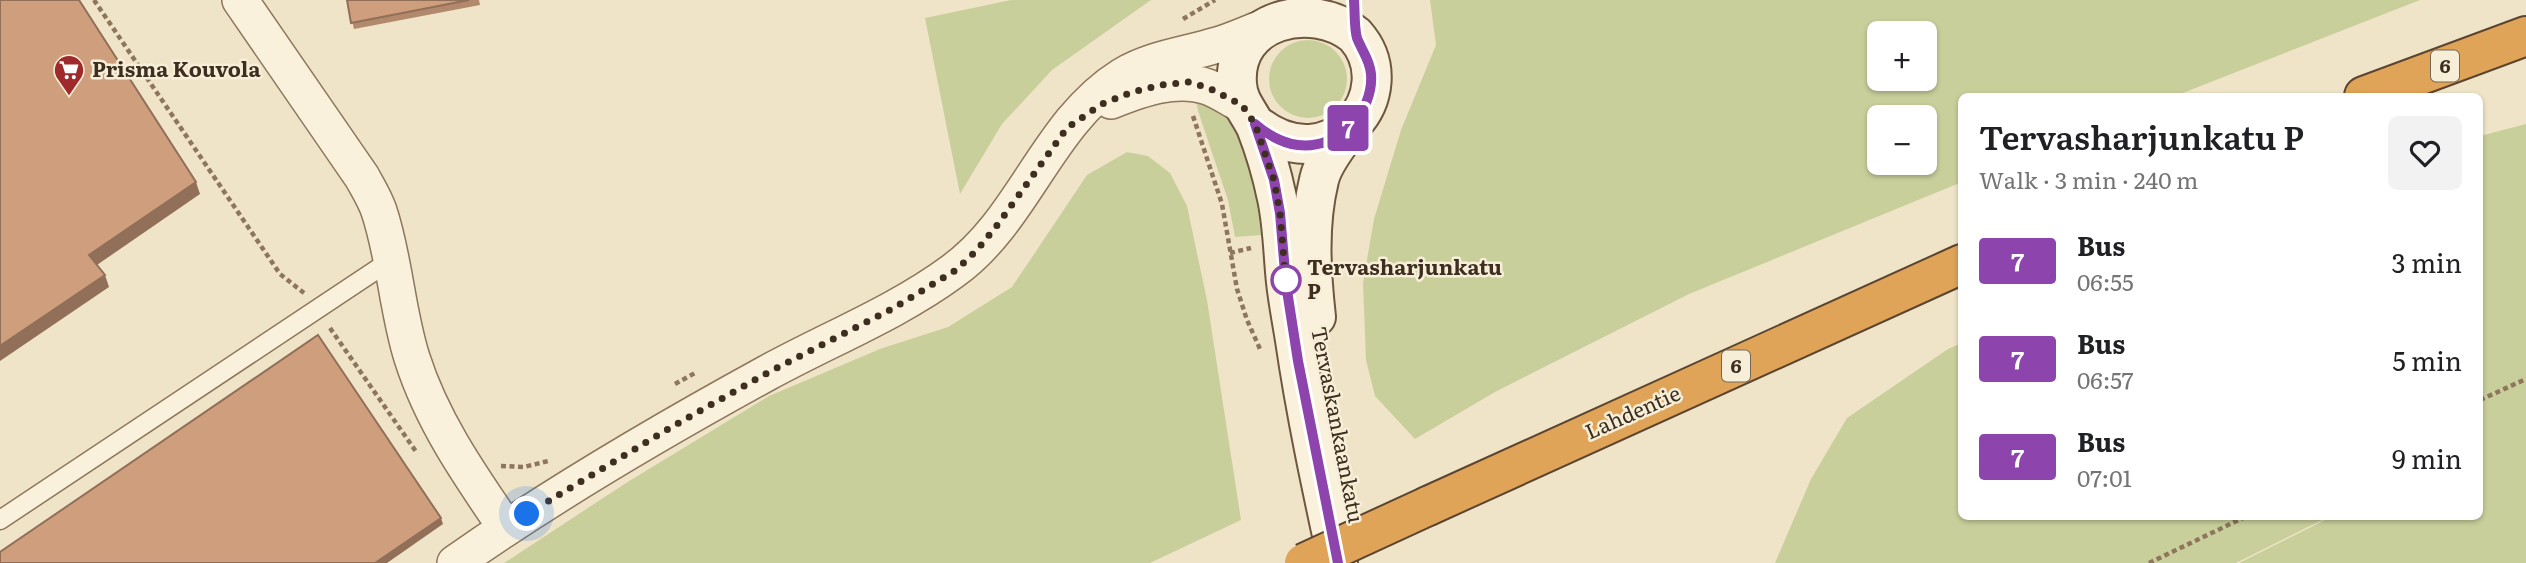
<!DOCTYPE html>
<meta charset="utf-8">
<style>
:root{--surface:#fff;--page:#f2f2f2;--text:#202124;--muted:#757577}
body{margin:0;font-family:Literata,serif;background:var(--page);color:var(--text);height:100vh;display:flex;flex-direction:column;font-size:26px;white-space:nowrap}
*{box-sizing:border-box;margin:0}
p{font-size:23px;color:var(--muted)}
.icon{flex:none;width:38px;height:38px;fill:none;stroke:currentColor;stroke-width:2;stroke-linecap:round;stroke-linejoin:round}
.map{position:relative;flex:1;overflow:hidden}
.details{position:absolute;left:1958px;top:93px;width:525px;height:427px;display:flex;flex-direction:column;background:var(--surface);border-radius:10px;box-shadow:0 2px 5px #0004}
.details>*{flex:none}
.badge{padding:0 14px;border-radius:5px;font-size:24px;line-height:46px}
.fabs{position:absolute;left:1867px;top:21px;display:grid;gap:14px}
.fabs a{display:grid;place-items:center;width:70px;height:70px;border-radius:10px;background:var(--surface);box-shadow:0 2px 5px #0004;font-size:35px}
.you{position:absolute;width:35px;height:35px;margin:-18px;border:5px solid #fff;border-radius:50%;background:#1a73e8;box-shadow:0 0 0 10px #1a73e833}
.map>.badge{position:absolute;translate:-50% -50%;box-shadow:0 0 0 4px #fff}
.round{display:grid;place-items:center;flex:none;width:74px;height:74px;border-radius:10px;background:var(--page)}
.overview{display:flex;align-items:center;justify-content:space-between;height:119px;padding:0 21px}
h1{font-size:33px;font-weight:600;line-height:52px}
ul{padding:0;list-style:none}
li{display:flex;align-items:center;gap:21px;height:98px;padding:0 21px}
li div{flex:1}
li b{display:block;font-size:26px}
li em{font-style:normal}
li .badge{min-width:77px;font-weight:700;text-align:center}
.map>svg:first-child{display:block}
</style>
<div class="map">
<svg width="2526" height="563" viewBox="0 0 2526 563">
<rect width="100%" height="100%" fill="#f0e4c8"/>
<g fill="#c9cf9b" fill-rule="evenodd">
<path d="M1011,0h140l-99,70 -50,54 -42,70 -35,-176z"/>
<path d="M1430,0h990l-245,96h-213v86l-273,112 -194,98 -80,47 -40,-43 -9,-36 -3,-77 11,-64 27,-89 35,-85zM1880,33h45v46h-45zM1880,117h45v46h-45z"/>
<circle cx="1308" cy="79" r="39"/>
<path d="M1196,99l16,6 24,17 30,87 -4,26 -27,2 -7,-37 -30,-89z"/>
<path d="M2526,124v439h-287l94,-47h147v-380z"/>
<path d="M1127,152l21,4 22,17 17,33 20,94 34,220 -91,43h-646l122,-80 143,-87 111,-47 68,-22 64,-40 75,-112z"/>
<path d="M1962,343v173h368l-94,47h-461l36,-84 36,-61 101,-69z"/>
</g>
<g fill="none" stroke-linecap="round" stroke-linejoin="round">
<g stroke="#8d765c" stroke-width="21">
<path id="lane" d="M0,520l391,-260"/>
</g>
<g stroke="#8d765c" stroke-width="38">
<g id="street">
<path d="M240,0l122,177c6,11 13,22 17,34 16,48 18,100 33,147 20,63 57,116 94,170"/>
<path d="M1111,101c30,-12 65,-25 97,-14 11,4 23,12 34,18"/>
<path d="M455,563c100,-70 206,-132 312,-190 62,-34 129,-60 186,-102 71,-51 94,-148 169,-195 30,-18 63,-21 95,-31 14,-4 27,-10 40,-15"/>
</g>
</g>
<g stroke="#6f573f" stroke-width="42">
<g id="secondary">
<path d="M1255,124c76,61 151,-32 100,-89 -43,-35 -123,-16 -118,49 1,18 12,28 19,43 9,23 16,47 21,71 6,28 6,56 9,84 2,19 6,39 9,58 11,75 27,149 43,223"/>
<path d="M1316,317c-5,-45 -8,-92 3,-137 4,-19 20,-36 30,-52"/>
</g>
</g>
<g stroke="#5b4430" stroke-width="42">
<g id="highway">
<path d="M2364,96l162,-60"/>
<path d="M1428,506l534,-242"/>
</g>
</g>
<g stroke="#8d765c" stroke-width="4.5" stroke-dasharray="5 3.5" stroke-linecap="butt">
<path d="M94,0l186,274 24,19"/>
<path d="M1183,19l32,-19"/>
<path d="M1193,116l29,88 15,85 10,31 13,29"/>
<path d="M1230,253l21,-5"/>
<path d="M330,328l87,125"/>
<path d="M675,384l20,-11"/>
<path d="M2480,400l46,-21"/>
<path d="M501,466l23,1 24,-6"/>
<path d="M2149,563l98,-47"/>
</g>
<use href="#lane" stroke="#faf1dc" stroke-width="18"/>
<use href="#street" stroke="#faf1dc" stroke-width="35"/>
<use href="#secondary" stroke="#faf1dc" stroke-width="38"/>
<use href="#highway" stroke="#e0a458" stroke-width="38"/>
<g stroke="#5b4430" stroke-width="42" stroke-linecap="butt">
<path id="highway-bridge" d="M1304,563l124,-57"/>
</g>
<use href="#highway-bridge" stroke="#e0a458" stroke-width="38"/>
</g>
<path fill="#b2896c" d="M347,0h132l1,5 -126,24z"/>
<g fill="#916f58">
<path d="M196,182l4,12 -106,73 -5,-12z"/>
<path d="M105,275l4,12 -109,74v-15z"/>
<path d="M441,518l2,6 -56,39h-12z"/>
</g>
<g fill="#cf9f7d" stroke="#916f58" stroke-width="2">
<path d="M0,0h79l117,182 -107,73 16,20 -105,71z"/>
<path d="M347,0h122l-118,23z"/>
<path d="M318,335l123,183 -66,45h-375v-11z"/>
</g>
<g fill="none" stroke-linecap="round" stroke-linejoin="round">
<g stroke="#fff" stroke-width="16">
<path id="line" d="M1338,563l-40,-202 -12,-77 -6,-71 -6,-33 -19,-56c13,11 26,19 43,21 40,5 76,-33 73,-71 -1,-14 -9,-23 -14,-36 -3,-11 -2,-26 -3,-38"/>
</g>
<use href="#line" stroke="#8e44ad" stroke-width="10"/>
<path stroke="#3d2e20" stroke-width="7" stroke-dasharray="0 12.6" d="M527,514l148,-89 94,-53 123,-63 64,-39 21,-20 21,-26 69,-96 35,-24 30,-12 29,-7 28,-3 20,6 33,17 13,19 19,56 6,33 6,71v-4"/>
</g>
<defs>
<g id="supermarket-pin" transform="scale(1.575)"><path d="M0 17L-7.5 6A9.5 9.5 0 1 1 7.5 6Z" fill="#9e2a2b" stroke="#f7eed8"/><path d="M-6-5.5h2.5l.6 2H6L4.5 2H-2.5L-4.4-4H-6ZM-1.5 3.2a1.3 1.3 0 1 0 .1 0ZM3 3.2a1.3 1.3 0 1 0 .1 0Z" fill="#fff"/></g>
</defs>
<g fill-rule="evenodd">
<use href="#supermarket-pin" x="69" y="70"/>
</g>
<circle fill="#fff" stroke="#8e44ad" stroke-width="3.5" cx="1286" cy="280" r="14"/>
<g text-anchor="middle" stroke-width="5" stroke-linejoin="round" paint-order="stroke">
<g fill="#f7eed8" stroke="#756857" stroke-width="2">
<rect x="2431" y="50.5" width="28" height="31" rx="5"/>
<rect x="1722" y="350.5" width="28" height="31" rx="5"/>
</g>
<g font-size="19" font-weight="bold" fill="#3d2e20">
<text x="2445" y="73">6</text>
<text x="1736" y="373">6</text>
</g>
<g font-size="21" font-weight="bold" fill="#3d2e20" stroke="#f7eed8" text-anchor="start">
<text x="92" y="77">Prisma Kouvola</text>
</g>
<g font-size="21" font-weight="bold" fill="#3d2e20" stroke="#f7eed8" text-anchor="start">
<text x="1307" y="275">Tervasharjunkatu<tspan x="1307" dy="24">P</tspan></text>
</g>
<g font-size="21" fill="#3d2e20" stroke="#f7eed8">
<text transform="translate(1633 413) rotate(-24)" y="7">Lahdentie</text>
<text transform="translate(1337 425) rotate(79)" y="7">Tervaskankaankatu</text>
</g>
</g>
</svg>
<div class="fabs">
<a>+</a>
<a>−</a>
</div>
<div class="you" style="left:527px;top:514px"></div>
<b class="badge" style="left:1348px;top:128px;background:#8e44ad;color:#fff">7</b>
<section class="details">
<div class="overview"><div><h1>Tervasharjunkatu P</h1><p>Walk · 3 min · 240 m</p></div><a class="round"><svg class="icon" aria-label="heart" viewBox="0 0 24 24"><path d="M12 20l-8-8c-3-5 5-10 8-4 3-6 11-1 8 4z"/></svg></a></div>
<ul>
<li><span class="badge" style="background:#8e44ad;color:#fff">7</span><div><b>Bus</b><p>06:55</p></div><em>3 min</em></li>
<li><span class="badge" style="background:#8e44ad;color:#fff">7</span><div><b>Bus</b><p>06:57</p></div><em>5 min</em></li>
<li><span class="badge" style="background:#8e44ad;color:#fff">7</span><div><b>Bus</b><p>07:01</p></div><em>9 min</em></li>
</ul>
</section>
</div>
